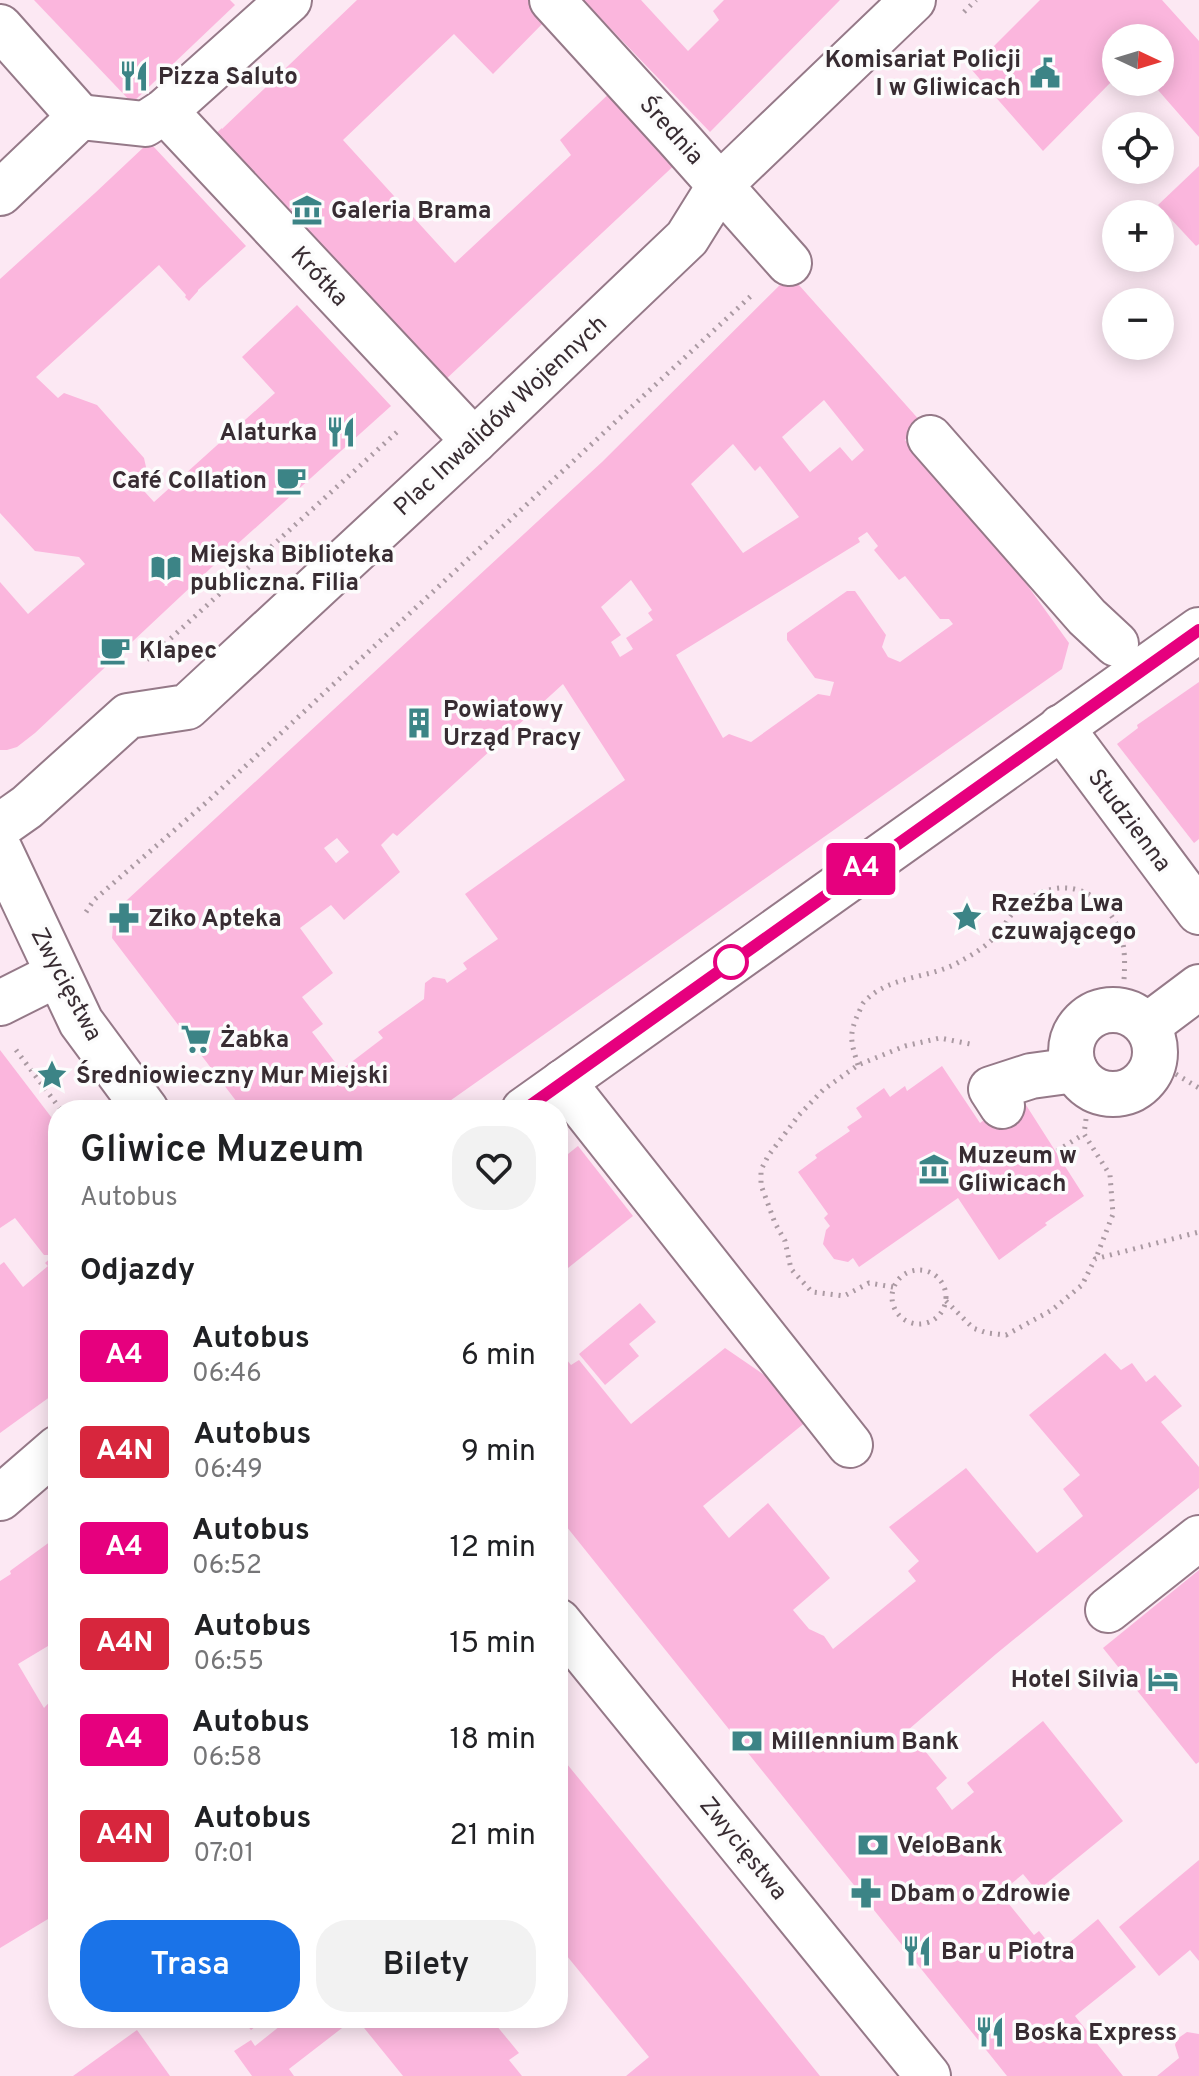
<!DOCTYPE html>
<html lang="pl">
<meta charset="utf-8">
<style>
:root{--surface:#fff;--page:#f2f2f2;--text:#202124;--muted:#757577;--accent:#1a73e8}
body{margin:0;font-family:Overpass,sans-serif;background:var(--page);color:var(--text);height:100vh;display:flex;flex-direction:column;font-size:30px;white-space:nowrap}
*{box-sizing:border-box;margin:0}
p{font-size:26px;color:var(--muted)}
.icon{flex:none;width:44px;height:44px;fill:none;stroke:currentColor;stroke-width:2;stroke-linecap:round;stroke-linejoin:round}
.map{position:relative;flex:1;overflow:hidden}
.sheet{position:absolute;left:48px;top:1100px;width:520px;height:928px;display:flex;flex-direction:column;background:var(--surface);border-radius:32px;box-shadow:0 4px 20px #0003}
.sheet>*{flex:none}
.badge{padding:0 16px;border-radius:6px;font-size:28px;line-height:52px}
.needle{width:52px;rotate:94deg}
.buttons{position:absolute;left:1102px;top:24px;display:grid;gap:16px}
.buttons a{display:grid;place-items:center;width:72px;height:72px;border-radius:50%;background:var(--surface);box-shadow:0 4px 20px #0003;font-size:40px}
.map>.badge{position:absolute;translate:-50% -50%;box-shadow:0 0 0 4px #fff}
h2{padding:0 32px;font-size:30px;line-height:72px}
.round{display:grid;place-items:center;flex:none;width:84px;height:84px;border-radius:32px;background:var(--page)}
.headline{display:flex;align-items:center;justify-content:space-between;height:136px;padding:0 32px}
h1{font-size:38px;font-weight:600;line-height:60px}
.cta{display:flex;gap:16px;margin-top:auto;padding:16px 32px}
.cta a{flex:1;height:92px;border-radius:32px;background:var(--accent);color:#fff;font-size:32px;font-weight:600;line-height:92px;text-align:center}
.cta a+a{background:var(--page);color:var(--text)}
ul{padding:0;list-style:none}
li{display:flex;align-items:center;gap:24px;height:96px;padding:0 32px}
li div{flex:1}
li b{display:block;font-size:30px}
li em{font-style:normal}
li .badge{min-width:88px;font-weight:700;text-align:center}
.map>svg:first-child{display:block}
</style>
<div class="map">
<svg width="1199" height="2076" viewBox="0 0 1199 2076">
<rect width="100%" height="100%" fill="#fce8f3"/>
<g fill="#fbb6dd" fill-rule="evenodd">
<path d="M34,0h196l5,5 -103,98z"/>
<path d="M357,0h173l18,18 -55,56 -39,-40 -111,106 112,123 116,-108 -11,-15 55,-52 66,71 -237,222 -231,-245 9,-8v1z"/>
<path d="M583,0h58l47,51 31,-31 -6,-9 11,-11h116l-130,132z"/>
<path d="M1040,0h122l37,41v96l-48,-55h9v-44h-44v39l-73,74 -72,-82z"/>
<path d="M145,146h8l93,100 -48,44v1l-9,10 -4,-4 1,-2 -27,-30 -123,112 22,21 6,-5 33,12 47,53 6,27 -6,6 10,11 121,-109 -33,-36 55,-52 94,101 -178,160 -178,167 -18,14 -10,3h-7v-168l28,32 57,-50 -6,-7 -44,-6 -35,-38v-234l95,-86z"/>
<path d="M1199,166v78l-3,2 -38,-41z"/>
<path d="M790,275l132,148 -17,17 117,138 47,65 -7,26 -625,441h-194l-131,-172 2,-26 488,-450zM824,400l40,50 -12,11 -12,-14 -30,25 -28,-35zM733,444l22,27 5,-5 39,51 -56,36 -52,-69zM867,532l11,14 -4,4 25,30 6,-4 35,43h9l4,5 -53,38 -12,-5 -6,-10 4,-12 -31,-44h-8l-60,42v7l28,38 19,4 -4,14 -12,-2 -67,48 -22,-8 -6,4 -47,-83 184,-113 -2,-4zM631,580l21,30 -4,3 5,7 -27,18 7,11 -13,8 -9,-15 10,-7 -20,-28zM563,684l62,96 -160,114 33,45 -35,24 4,6 -20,14 -2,-4 -12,-2 -8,6 -1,16 -46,33 5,6 -42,32 -29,-38 11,-8 -21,-27 31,-24 -33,-45 31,-23 13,15 56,-48 -19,-27 12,-12 4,3zM337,838l12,14 -13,11 -12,-15z"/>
<path d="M1199,682v157l-5,4 -77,-99 21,-16 -1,-3z"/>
<path d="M0,1050l58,76v265l-58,42v-168l4,-3 19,25 25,-21 -3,-3 9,-8h-10l-29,-37 -15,10z"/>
<path d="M942,1066l38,57 39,-29 65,102 -39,27 2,2 -48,35 -41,-62 -99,69 -6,-9 -5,4 -14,-3 -11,-15 3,-14 4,-4 -6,-8 4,-4 -30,-42 19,-14 -2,-3 35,-24 -3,-4 15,-10 -6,-9 28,-20 6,9 15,-11 2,5z"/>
<path d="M578,1146l55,70 -75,60v-114z"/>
<path d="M640,1303l16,19 -27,22 10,12 -34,29 -26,-31z"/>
<path d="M725,1348l45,31 37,42 -104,85 26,32 39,-35 62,75 -37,32 16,19 15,7 9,13 83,-68 -8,-10 11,-10 -30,-34 77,-59 71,85 46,-37 -20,-27 17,-14 -51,-60 76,-62 16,17 11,-7 14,19 9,-7 27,31 -21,16 38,45v21l-203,166 -88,76 39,48 -11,10 16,22 22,-18 -7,-9 76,-62 80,100 -86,70 -14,-17 -23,19 34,42 5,-4 18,22 41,-34 38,48 -61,49 48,60h-116l-449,-560v-167l13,16 8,-5 52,64z"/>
<path d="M58,1536v104l-40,24 26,44 14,-15v220l-58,35v-367l11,-7 -1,-3 4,-3z"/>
<path d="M1199,1570v192l-3,2 -93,-116z"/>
<path d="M558,1753l186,228 76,95h-194l23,-19 -91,-112z"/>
<path d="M1199,1860v101l-9,-11 -31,26 -40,-49z"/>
<path d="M241,2018h25l-15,12z"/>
<path d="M290,2018h65l-66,51 5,7h-42l-18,-25 17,-11 4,6z"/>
<path d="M356,2018h130l7,9 3,-2 23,28 -10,7 13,16h-119z"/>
<path d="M137,2030l33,46h-97z"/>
<path d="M1187,2032l12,2v42h-42l22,-18 -4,-13 2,-6z"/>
</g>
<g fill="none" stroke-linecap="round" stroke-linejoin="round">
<g stroke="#957988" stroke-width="48">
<g id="minor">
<path d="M552,0l125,137 112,126"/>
<path d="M0,27l80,90"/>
<path d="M165,111l309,330"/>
<path d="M0,193l80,-76 65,7 20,-13 124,-111"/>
<path d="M930,438l157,179 29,27"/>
<path d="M1061,727l138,185"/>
<path d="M0,826l27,-19 101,-91 59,-9 287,-266 213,-203 33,-53 193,-185"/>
<path d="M0,850l81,172 65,88"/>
<path d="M0,1003l58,-29"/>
<circle cx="1113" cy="1052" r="42"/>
<path d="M1147,1026l52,-39"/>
<path d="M563,1082l287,363"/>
<path d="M1002,1106l-11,-17 40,-13 44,-6"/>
<path d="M524,1110l675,-480"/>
<path d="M0,1498l58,-50"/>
<path d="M1108,1610l91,-72"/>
<path d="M558,1621l370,455"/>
</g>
</g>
<g stroke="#ab9aa3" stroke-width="5" stroke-dasharray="2 6" stroke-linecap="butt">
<path d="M964,12l12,-12"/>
<path d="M147,660l250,-228"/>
<path d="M86,912l8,-12 114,-99 545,-507"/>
<path d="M16,1050l45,60"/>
<path d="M858,1065c-7,-23 -10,-30 1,-53 1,-2 3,-8 5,-10 25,-27 66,-23 95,-40 13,-7 30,-17 39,-29 6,-6 9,-14 15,-20 22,-25 59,-36 86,-11 25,23 27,46 25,78"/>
<path d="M1169,1070l30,18"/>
<path d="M1086,1119l-2,15 26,41 3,39 -17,44"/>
<path d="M1057,1151l27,-17"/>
<circle cx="919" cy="1297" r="27"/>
<path d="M893,1287l-24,-4 -25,13 -32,-4 -21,-23 -6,-28 -10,-18 -14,-38v-15l7,-14 31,-41 24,-25 35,-25 47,-19 35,-8 30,6"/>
<path d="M946,1301l27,27 14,5 19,2 46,-25 30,-25 13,-26 104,-27"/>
</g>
<use href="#minor" stroke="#fff" stroke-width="44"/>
</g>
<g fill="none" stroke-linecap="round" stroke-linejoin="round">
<g stroke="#fff" stroke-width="18">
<path id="line" d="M524,1110l675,-480"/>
</g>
<use href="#line" stroke="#e6007e" stroke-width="12"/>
</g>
<defs>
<g id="civic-bare" transform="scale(2.4)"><path d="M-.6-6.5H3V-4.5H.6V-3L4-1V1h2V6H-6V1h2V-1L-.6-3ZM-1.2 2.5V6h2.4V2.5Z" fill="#3c8486" stroke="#fcfcfc" stroke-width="2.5" paint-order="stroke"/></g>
<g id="restaurant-bare" transform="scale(2.4)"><path d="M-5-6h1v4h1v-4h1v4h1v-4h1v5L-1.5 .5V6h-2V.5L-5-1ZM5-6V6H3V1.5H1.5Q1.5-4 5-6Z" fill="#3c8486" stroke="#fcfcfc" stroke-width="2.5" paint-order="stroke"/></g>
<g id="museum-bare" transform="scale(2.4)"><path d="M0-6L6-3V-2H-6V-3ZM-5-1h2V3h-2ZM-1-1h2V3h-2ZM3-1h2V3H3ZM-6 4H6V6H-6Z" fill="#3c8486" stroke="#fcfcfc" stroke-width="2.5" paint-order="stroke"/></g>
<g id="cafe-bare" transform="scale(2.4)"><path d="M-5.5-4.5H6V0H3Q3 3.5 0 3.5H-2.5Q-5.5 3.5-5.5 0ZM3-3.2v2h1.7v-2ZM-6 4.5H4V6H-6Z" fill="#3c8486" stroke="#fcfcfc" stroke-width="2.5" paint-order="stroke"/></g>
<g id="library-bare" transform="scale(2.4)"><path d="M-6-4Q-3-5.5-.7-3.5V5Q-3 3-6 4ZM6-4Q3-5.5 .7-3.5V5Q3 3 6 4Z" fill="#3c8486" stroke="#fcfcfc" stroke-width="2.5" paint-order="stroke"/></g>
<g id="building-bare" transform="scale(2.4)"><path d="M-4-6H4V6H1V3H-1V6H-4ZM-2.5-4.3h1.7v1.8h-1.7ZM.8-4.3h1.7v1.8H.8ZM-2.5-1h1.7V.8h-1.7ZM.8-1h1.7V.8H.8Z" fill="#3c8486" stroke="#fcfcfc" stroke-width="2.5" paint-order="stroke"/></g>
<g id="sight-bare" transform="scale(2.4)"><path d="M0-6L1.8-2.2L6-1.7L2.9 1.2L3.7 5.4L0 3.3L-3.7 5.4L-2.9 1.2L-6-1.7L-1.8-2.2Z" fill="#3c8486" stroke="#fcfcfc" stroke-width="2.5" paint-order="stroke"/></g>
<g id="pharmacy-bare" transform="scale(2.4)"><path d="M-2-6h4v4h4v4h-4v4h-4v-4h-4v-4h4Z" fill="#3c8486" stroke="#fcfcfc" stroke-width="2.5" paint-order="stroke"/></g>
<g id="supermarket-bare" transform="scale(2.4)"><path d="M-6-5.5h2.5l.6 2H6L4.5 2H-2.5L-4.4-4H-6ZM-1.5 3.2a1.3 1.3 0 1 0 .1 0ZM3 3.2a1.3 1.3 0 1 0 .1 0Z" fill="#3c8486" stroke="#fcfcfc" stroke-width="2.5" paint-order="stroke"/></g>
<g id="hotel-bare" transform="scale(2.4)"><path d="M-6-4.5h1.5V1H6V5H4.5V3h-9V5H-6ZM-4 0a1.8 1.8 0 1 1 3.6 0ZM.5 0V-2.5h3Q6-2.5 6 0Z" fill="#3c8486" stroke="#fcfcfc" stroke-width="2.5" paint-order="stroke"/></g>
<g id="bank-bare" transform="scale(2.4)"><path d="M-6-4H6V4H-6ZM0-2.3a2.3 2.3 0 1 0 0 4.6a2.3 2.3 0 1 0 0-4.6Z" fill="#3c8486" stroke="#fcfcfc" stroke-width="2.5" paint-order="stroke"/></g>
</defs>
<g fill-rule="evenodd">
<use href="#civic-bare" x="1045" y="73"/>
<use href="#restaurant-bare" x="134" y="76"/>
<use href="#museum-bare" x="307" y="210"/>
<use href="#restaurant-bare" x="341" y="432"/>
<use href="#cafe-bare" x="291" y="480"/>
<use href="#library-bare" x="166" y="568"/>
<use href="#cafe-bare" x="115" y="650"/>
<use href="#building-bare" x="419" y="723"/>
<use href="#sight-bare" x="967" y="917"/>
<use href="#pharmacy-bare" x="124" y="918"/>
<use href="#supermarket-bare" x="196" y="1039"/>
<use href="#sight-bare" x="52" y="1075"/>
<use href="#museum-bare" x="934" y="1169"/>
<use href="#hotel-bare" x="1163" y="1679"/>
<use href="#bank-bare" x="747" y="1741"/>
<use href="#bank-bare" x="873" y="1845"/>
<use href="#pharmacy-bare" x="866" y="1893"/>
<use href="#restaurant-bare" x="917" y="1951"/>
<use href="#restaurant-bare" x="990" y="2032"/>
</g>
<circle fill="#fff" stroke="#e6007e" stroke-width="4" cx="731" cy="962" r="16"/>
<g text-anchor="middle" stroke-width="7" stroke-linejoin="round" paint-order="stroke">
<g font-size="24" font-weight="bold" fill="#382c32" stroke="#fcfcfc" text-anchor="start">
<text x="1021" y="67" text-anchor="end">Komisariat Policji<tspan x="1021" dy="28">I w Gliwicach</tspan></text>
<text x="158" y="84">Pizza Saluto</text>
<text x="331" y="218">Galeria Brama</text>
<text x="317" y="440" text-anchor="end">Alaturka</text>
<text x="267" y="488" text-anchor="end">Café Collation</text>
<text x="190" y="562">Miejska Biblioteka<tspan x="190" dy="28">publiczna. Filia</tspan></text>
<text x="139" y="658">Klapec</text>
<text x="443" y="717">Powiatowy<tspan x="443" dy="28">Urząd Pracy</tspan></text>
<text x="991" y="911">Rzeźba Lwa<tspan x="991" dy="28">czuwającego</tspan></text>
<text x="148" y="926">Ziko Apteka</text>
<text x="220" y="1047">Żabka</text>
<text x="76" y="1083">Średniowieczny Mur Miejski</text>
<text x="958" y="1163">Muzeum w<tspan x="958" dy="28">Gliwicach</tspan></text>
<text x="1139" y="1687" text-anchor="end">Hotel Silvia</text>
<text x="771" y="1749">Millennium Bank</text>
<text x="897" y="1853">VeloBank</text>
<text x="890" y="1901">Dbam o Zdrowie</text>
<text x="941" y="1959">Bar u Piotra</text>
<text x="1014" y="2040">Boska Express</text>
</g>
<g font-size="24" fill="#382c32" stroke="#fcfcfc">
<text transform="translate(672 130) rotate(48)" y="8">Średnia</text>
<text transform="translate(320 276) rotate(47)" y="8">Krótka</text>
<text transform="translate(500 415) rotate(-43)" y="8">Plac Inwalidów Wojennych</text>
<text transform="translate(1130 820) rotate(53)" y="8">Studzienna</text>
<text transform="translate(67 984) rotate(62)" y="8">Zwycięstwa</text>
<text transform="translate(744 1848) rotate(51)" y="8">Zwycięstwa</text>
</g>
</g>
</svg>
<div class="buttons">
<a><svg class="needle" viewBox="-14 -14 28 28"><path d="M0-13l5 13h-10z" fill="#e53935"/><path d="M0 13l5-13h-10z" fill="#757577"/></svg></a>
<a><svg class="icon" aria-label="locate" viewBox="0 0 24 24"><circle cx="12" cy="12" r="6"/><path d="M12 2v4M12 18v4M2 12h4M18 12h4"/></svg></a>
<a>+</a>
<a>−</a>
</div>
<b class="badge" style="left:861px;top:869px;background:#e6007e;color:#fff">A4</b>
<section class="sheet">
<div class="headline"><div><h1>Gliwice Muzeum</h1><p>Autobus</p></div><a class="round"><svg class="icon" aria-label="heart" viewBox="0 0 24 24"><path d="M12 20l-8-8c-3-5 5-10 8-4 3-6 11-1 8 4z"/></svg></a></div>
<h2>Odjazdy</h2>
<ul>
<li><span class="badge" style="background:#e6007e;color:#fff">A4</span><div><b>Autobus</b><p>06:46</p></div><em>6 min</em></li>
<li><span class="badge" style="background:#d7263d;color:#fff">A4N</span><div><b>Autobus</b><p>06:49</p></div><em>9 min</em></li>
<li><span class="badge" style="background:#e6007e;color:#fff">A4</span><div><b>Autobus</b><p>06:52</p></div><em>12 min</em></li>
<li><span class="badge" style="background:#d7263d;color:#fff">A4N</span><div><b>Autobus</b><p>06:55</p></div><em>15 min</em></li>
<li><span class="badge" style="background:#e6007e;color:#fff">A4</span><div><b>Autobus</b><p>06:58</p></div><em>18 min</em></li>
<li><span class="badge" style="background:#d7263d;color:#fff">A4N</span><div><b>Autobus</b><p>07:01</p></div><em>21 min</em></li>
</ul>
<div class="cta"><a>Trasa</a><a>Bilety</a></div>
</section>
</div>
